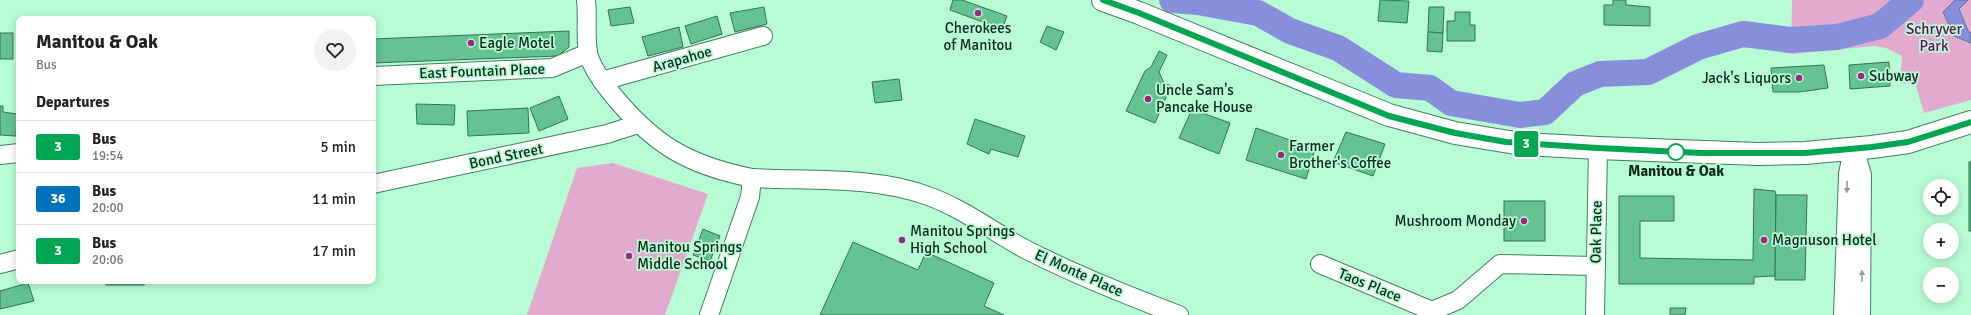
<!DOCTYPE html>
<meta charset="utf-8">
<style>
:root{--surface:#fff;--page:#f2f2f2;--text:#222;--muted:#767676;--line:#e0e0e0}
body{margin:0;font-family:Signika,sans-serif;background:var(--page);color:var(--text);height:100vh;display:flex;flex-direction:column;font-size:15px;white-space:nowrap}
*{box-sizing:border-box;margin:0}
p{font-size:13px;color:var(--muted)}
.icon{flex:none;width:22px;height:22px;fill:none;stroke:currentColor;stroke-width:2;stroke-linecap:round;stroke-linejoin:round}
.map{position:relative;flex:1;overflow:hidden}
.panel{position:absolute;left:16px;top:16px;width:360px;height:268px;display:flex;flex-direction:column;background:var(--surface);border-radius:8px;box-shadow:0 2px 10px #0003}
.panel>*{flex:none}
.badge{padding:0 8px;border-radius:3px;font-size:14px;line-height:26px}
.fabs{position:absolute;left:1923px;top:179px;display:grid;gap:8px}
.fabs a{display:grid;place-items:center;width:36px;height:36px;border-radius:50%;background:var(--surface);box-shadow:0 2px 10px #0003;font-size:20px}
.map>.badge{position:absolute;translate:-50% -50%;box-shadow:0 0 0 2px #fff}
h2{padding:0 20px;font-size:15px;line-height:36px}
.round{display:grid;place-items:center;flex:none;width:42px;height:42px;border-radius:21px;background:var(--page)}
.headline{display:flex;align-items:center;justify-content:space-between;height:68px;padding:0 20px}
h1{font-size:19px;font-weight:700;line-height:30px}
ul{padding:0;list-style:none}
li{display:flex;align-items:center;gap:12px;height:52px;padding:0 20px;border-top:1px solid var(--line)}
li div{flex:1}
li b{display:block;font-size:15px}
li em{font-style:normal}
li .badge{min-width:44px;font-weight:700;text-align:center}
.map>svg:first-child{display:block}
</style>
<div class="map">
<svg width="1971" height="315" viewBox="0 0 1971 315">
<rect width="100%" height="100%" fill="#b8fcd5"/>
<g fill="#e2aacf">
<path d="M1792,0h179v100l-47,13 -9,-30h-15l2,-27 -16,-8 -12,-2 -83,8z"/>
<path d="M613,163l95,31 -43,121h-138l50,-147z"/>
</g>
<path fill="#878edb" stroke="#6270a1" d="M1955,0h13l-9,9 10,24 2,-1v11l-17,-7 -11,-24z"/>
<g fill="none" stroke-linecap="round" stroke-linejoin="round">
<path stroke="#878edb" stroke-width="26" d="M1172,0l26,2 60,11 32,18 48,17 58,37 34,3 21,15 69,12 25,-3 30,-28 25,-10 48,-2 50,-25 45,-13 47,6 47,-3 43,-11 31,-26"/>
</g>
<g fill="#65c292" stroke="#337453">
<path d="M953,0h9l45,16 -5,13 -52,-19z"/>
<path d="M1380,0l29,1 -2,22 -29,-2z"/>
<path d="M1613,0h13v5l24,2v19l-46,-1v-20h9z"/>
<path d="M630,7l4,16 -23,3 -3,-16z"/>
<path d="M764,7l3,17 -32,8 -5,-19z"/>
<path d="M1429,7h15l-1,26 -15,-1z"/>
<path d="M1455,12h15v13h5v16h-28v-20h8z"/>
<path d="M717,16l5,18 -31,10 -6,-18z"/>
<path d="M1047,26l17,6 -8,18 -16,-8z"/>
<path d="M679,27l4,20 -35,9 -6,-19z"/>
<path d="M569,31v16l-11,9 -185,7v-24z"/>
<path d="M1428,32l15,1 -1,19 -15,-1z"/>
<rect x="0" y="33" width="13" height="26"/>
<path d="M1159,51l8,4 -8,17 5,11 7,3 -16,37 -29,-12 19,-40 6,-4z"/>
<path d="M1889,62l1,24 -40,3 -1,-24z"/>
<path d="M1824,65l4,23 -29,4h-26l-2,-24z"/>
<path d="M899,79l3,21 -27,3 -3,-21z"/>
<path d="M559,96l9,23 -29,12 -9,-23z"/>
<path d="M416,104l39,1 -1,20 -37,-1z"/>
<path d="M0,106h3v6l14,2 -1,22 -16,-1z"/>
<path d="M528,108l1,25 -61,3 -1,-25z"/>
<path d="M1192,109l38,14 -11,31 -40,-16z"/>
<path d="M975,119l50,17 -7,21 -27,-8 -2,5 -22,-10z"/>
<path d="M1256,128l59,21 -9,30 -60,-19z"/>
<path d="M1346,132l39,12 -12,32 -40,-14z"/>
<rect x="1969" y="162" width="2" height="69"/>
<path d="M1754,189l21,2 1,4 -1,81 -21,1v7h-135v-88h55v25h-34v37l113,2z"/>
<path d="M1776,195h31l-2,85h-30z"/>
<rect x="1504" y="201" width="41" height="40"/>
<path d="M703,229l17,7 -10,25 -17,-6z"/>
<path d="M853,242l65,28 8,-18 68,31 -10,23 20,9h-184z"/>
<rect x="106" y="281" width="38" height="4"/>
<path d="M28,283l6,18 -34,8v-18z"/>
<path d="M1670,308h16l-1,7h-15z"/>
</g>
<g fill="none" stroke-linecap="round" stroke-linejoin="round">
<g stroke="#3f805e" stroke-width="20">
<g id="minor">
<path d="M586,0c2,17 -1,35 2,52 2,13 16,32 24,42 41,50 75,71 140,84l-2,19 -41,118"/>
<path d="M373,76l179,-8 36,-15"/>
<path d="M602,81l161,-45"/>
<path d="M1854,148l8,27 -1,140"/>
<path d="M0,155l19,-2"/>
<path d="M752,178c56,3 123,-2 176,18 34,12 64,35 95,52 50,26 103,47 156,67"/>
<path d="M373,184l234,-50 31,-10"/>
<path d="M0,264l19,-5"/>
<path d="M1320,264l112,47 26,-11 42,-36 96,2"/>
<path d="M1595,315l3,-167"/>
<path d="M1843,315l5,-141 5,-25"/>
</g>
</g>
<g stroke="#3f805e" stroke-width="24">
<path id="major" d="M1103,0l36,13 250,102 66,18 36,6 31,5 76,4 160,6 47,-1 67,-6 36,-5 63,-20"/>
</g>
<use href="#minor" stroke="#fff" stroke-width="18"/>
<use href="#major" stroke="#fff" stroke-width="22"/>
</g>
<defs><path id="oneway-solid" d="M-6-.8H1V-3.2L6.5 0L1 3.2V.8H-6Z"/></defs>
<g fill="#929f98">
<use href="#oneway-solid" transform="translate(1847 187) rotate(92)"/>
<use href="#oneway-solid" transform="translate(1862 276) rotate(-90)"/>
</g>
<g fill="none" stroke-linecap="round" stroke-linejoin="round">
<g stroke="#fff" stroke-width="9">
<path id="line" d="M1103,0l36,13 250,103 66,17 51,9 92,6 103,5h104l67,-6 36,-5 63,-20"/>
</g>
<use href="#line" stroke="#00a651" stroke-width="6"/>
</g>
<g fill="#9c2681" stroke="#b8fcd5" stroke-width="1.5">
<circle cx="978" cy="13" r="4"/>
<circle cx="471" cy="43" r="4"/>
<circle cx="1861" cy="76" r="4"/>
<circle cx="1799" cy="78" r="4"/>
<circle cx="1148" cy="99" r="4"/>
<circle cx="1281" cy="155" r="4"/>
<circle cx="1524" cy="221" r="4"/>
<circle cx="902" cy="240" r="4"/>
<circle cx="1764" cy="240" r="4"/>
<circle cx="629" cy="256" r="4"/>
</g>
<circle fill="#fff" stroke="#00a651" stroke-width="2" cx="1676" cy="152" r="8"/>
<g text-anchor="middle" stroke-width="3.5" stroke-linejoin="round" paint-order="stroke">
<g font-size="15" fill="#0d291b" stroke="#b8fcd5" text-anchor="start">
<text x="978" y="33" text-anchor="middle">Cherokees<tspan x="978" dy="17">of Manitou</tspan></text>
<text x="479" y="48">Eagle Motel</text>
<text x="1869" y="81">Subway</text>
<text x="1791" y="83" text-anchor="end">Jack's Liquors</text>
<text x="1156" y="95">Uncle Sam's<tspan x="1156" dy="17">Pancake House</tspan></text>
<text x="1289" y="151">Farmer<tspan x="1289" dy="17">Brother's Coffee</tspan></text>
<text x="1516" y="226" text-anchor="end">Mushroom Monday</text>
<text x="910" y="236">Manitou Springs<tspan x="910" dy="17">High School</tspan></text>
<text x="1772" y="245">Magnuson Hotel</text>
<text x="637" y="252">Manitou Springs<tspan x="637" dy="17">Middle School</tspan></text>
</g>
<g font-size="15" fill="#660953" stroke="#b8fcd5">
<text x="1934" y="34">Schryver<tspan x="1934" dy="17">Park</tspan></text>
</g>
<g font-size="15" fill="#0d291b" stroke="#b8fcd5">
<text transform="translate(682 59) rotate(-16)" y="5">Arapahoe</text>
<text transform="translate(482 71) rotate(-2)" y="5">East Fountain Place</text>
<text transform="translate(506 156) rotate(-12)" y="5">Bond Street</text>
<text transform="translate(1596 232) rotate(-89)" y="5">Oak Place</text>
<text transform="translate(1079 273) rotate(24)" y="5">El Monte Place</text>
<text transform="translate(1370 285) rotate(22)" y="5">Taos Place</text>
</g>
<g font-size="15" font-weight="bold" fill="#0d291b" stroke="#b8fcd5">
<text x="1676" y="176">Manitou &amp; Oak</text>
</g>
</g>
</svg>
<div class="fabs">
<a><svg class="icon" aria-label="locate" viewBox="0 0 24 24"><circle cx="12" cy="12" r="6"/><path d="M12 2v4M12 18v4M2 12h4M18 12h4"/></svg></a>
<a>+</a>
<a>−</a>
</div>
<b class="badge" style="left:1526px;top:144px;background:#00a651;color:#fff">3</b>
<section class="panel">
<div class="headline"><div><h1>Manitou &amp; Oak</h1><p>Bus</p></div><a class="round"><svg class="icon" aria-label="heart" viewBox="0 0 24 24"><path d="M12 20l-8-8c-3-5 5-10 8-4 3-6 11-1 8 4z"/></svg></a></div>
<h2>Departures</h2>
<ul>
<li><span class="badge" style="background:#00a651;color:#fff">3</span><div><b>Bus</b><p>19:54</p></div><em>5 min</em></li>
<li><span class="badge" style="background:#0072bc;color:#fff">36</span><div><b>Bus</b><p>20:00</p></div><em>11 min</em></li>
<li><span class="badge" style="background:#00a651;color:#fff">3</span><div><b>Bus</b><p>20:06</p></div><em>17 min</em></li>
</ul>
</section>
</div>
